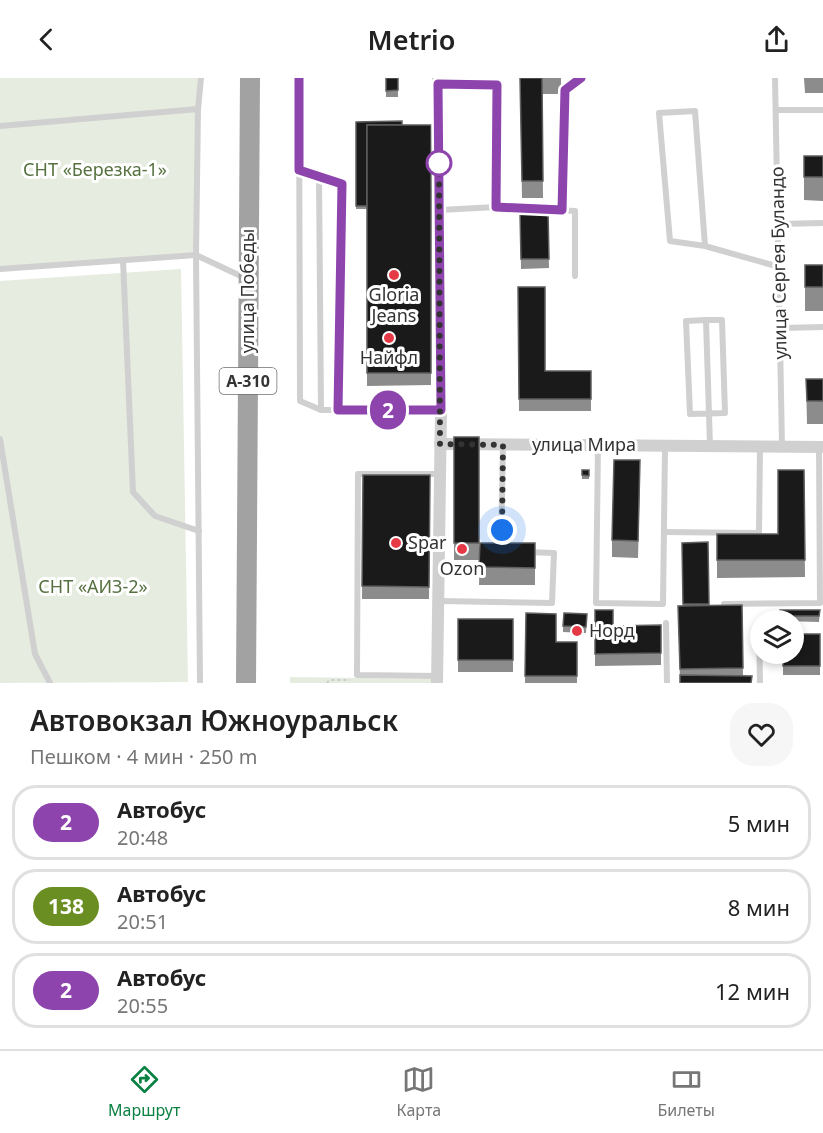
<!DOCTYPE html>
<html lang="ru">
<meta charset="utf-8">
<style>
:root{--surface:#fff;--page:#f6f6f6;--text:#222;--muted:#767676;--line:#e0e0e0;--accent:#0b8043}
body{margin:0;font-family:"Noto Sans",sans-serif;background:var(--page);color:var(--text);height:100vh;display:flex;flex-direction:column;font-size:22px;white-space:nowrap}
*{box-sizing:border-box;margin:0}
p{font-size:20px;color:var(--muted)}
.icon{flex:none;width:33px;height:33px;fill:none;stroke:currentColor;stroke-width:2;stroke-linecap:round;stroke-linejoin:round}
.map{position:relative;height:605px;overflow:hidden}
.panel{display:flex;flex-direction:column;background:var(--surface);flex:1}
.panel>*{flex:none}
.badge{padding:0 12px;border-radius:20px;font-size:21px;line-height:39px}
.tools{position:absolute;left:750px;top:532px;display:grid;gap:12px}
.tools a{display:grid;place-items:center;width:54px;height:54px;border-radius:50%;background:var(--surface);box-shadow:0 3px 9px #0003;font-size:30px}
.you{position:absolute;width:30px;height:30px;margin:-15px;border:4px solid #fff;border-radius:50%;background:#1a73e8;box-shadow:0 0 0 9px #1a73e833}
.map>.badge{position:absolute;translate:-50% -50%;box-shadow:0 0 0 3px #fff}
.round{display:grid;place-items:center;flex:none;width:63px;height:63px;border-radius:24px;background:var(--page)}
.headline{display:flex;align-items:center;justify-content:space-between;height:102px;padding:0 30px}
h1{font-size:28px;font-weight:600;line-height:45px}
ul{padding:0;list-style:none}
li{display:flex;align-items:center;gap:18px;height:75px;margin:0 12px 9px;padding:0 18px;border:3px solid var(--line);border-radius:24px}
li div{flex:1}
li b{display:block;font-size:22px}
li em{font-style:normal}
li .badge{min-width:66px;font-weight:700;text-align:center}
header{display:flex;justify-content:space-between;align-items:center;height:78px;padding:0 30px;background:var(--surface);font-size:27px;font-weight:600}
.tabs{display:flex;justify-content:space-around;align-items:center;height:84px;border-top:2px solid var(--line);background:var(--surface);font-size:16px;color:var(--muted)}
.tabs a{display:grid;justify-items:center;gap:3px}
.tabs .current{color:var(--accent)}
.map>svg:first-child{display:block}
</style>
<header><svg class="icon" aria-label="back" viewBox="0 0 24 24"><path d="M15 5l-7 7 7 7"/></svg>Metrio<svg class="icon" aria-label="share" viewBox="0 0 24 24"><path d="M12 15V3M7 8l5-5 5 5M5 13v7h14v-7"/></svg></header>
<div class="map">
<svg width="823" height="605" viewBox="0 0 823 605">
<rect width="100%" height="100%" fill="#fff"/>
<g fill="#e6ecdf">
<path d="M0,0h201l-5,177 -196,14z"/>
<path d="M181,191l7,413 -188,1v-402z"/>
<path d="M290,599l144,2v4h-144z"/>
</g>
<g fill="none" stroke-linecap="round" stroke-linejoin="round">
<path stroke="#cdcdcd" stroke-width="2" stroke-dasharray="3 3" stroke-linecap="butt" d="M327,605l2,-3h21"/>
<g stroke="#d0d0d0" stroke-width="6">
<path d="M299,0l1,323 21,9h17"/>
<path d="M775,0l7,368"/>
<path d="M438,6l59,1 -1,122"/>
<path d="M776,32h47"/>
<path d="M0,48l198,-17"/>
<path d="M299,92l43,14 -4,226h103"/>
<path d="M319,98l2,234"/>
<path d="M440,132l56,-3 79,4v65"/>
<path d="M562,132l3,-120 16,-12"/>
<path d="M778,146l45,-1"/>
<path d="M705,168l-35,-5 -11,-128 36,-2 10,135 74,21"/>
<path d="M123,182l10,232 22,24 44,15"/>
<path d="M0,191l196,-14 49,23"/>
<path d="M706,242h16l3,93 -35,1 -4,-93 20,-1 4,126"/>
<path d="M780,250l43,-1"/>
<path d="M0,361l35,215 15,29"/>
<path d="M598,367l-2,158 67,1 2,-158"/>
<path d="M664,454l95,1 1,-86"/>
<path d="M501,471l2,-104"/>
<path d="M439,523l113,2 2,-50 -28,-1"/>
<path d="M724,526l96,-1 -1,-156"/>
<path d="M666,545l1,60"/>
<path d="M759,550l1,55"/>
<path d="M437,598l-80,-1 1,-201h82"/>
<path d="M200,605l-4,-428 2,-146 3,-31"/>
</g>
<g stroke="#d0d0d0" stroke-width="12">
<path d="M440,366l383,3"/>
<path d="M437,605l4,-273 -3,-332"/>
</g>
<path stroke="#a2a2a2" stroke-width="20" d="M246,605l4,-605"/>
</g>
<g fill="#8c8c8c">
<rect x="386" y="0" width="12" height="19"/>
<path d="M520,0h41v16h-19l1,104h-21z"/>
<path d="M804,0h19v15h-18z"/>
<path d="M356,44l46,3h29v260l-64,1v-177h-11z"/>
<path d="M804,78h19v45l-19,-1z"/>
<path d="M548,133l1,57 -28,1 -1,-57z"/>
<rect x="805" y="187" width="18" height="46"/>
<path d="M518,209l27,84h46v40h-72z"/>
<path d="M806,301h17v45h-16z"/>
<rect x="454" y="359" width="25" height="123"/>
<path d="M589,392v9h-7v-4z"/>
<path d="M804,392l1,107 -88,1v-44h61z"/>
<path d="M363,397h67l-1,124h-67z"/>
<path d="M640,400l-2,80 -26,-1v-17z"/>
<path d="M480,465h55v42h-56z"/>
<path d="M682,465l27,62h33l1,71 -63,7 -2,-77h5z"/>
<path d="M595,532l18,16 48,-1v40l-66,1z"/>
<path d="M780,532h40l-1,12 -39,-1z"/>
<path d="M526,535l30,29h21v41h-52z"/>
<path d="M587,536l-1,19 -23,-1v-6z"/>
<rect x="458" y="541" width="55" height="53"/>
<path d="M820,556v41h-37v-21z"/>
</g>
<g fill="#1a1a1a" stroke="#5f5f5f" stroke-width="1.5">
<path d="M386,0h12v12l-12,1z"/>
<path d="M520,0h22l1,103h-21z"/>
<path d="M402,43v4h-35v81h-11v-84z"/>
<rect x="367" y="47" width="64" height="248"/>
<rect x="804" y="78" width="19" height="21"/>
<path d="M548,133l1,48h-28l-1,-47z"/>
<rect x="805" y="187" width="18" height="22"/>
<path d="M518,209h27v84h46v28h-72z"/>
<path d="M806,301h17v22h-16z"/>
<rect x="454" y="359" width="25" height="106"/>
<path d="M614,382h26l-2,81 -26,-1z"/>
<path d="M582,392h7v6l-7,-1z"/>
<path d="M778,392h26l1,90h-88v-26h61z"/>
<path d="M363,397h67l-1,112 -67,-1z"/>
<path d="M708,464l1,62h-26l-1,-61z"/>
<path d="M480,465h55v25l-56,-1z"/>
<path d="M742,527l1,63 -63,1 -2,-63z"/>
<path d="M595,532h18v16l48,-1v28l-66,1z"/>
<path d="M780,532h40l-1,6h-39z"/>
<path d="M526,535l30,1v28h21v34h-52z"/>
<path d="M564,535l23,1 -1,13 -23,-1z"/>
<rect x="458" y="541" width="55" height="41"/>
<path d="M794,556h26v32h-37v-12h11z"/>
<path d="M680,597l72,1 -1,7h-71z"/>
</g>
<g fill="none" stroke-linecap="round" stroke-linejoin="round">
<g stroke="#fff" stroke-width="14">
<path id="line" d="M299,0v92l43,14 -4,226h103l-3,-326 59,1 -1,122 66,3 3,-120 16,-12"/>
</g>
<use href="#line" stroke="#8e44ad" stroke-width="9"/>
<path stroke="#333" stroke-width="6" stroke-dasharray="0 10.8" d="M439,85l1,281 63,1 -1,85"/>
</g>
<circle fill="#fff" stroke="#8e44ad" stroke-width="3" cx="439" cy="85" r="12"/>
<g fill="#e63946" stroke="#fff" stroke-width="2">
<circle cx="394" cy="197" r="6"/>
<circle cx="389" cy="260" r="6"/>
<circle cx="396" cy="465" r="6"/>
<circle cx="462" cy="471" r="6"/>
<circle cx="577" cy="553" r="6"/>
</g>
<g text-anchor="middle" stroke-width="6" stroke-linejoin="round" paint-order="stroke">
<rect fill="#fff" stroke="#707070" stroke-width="1.5" x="219.5" y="290" width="57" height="26" rx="4.5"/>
<g font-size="16" font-weight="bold" fill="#333">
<text x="248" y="309">А-310</text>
</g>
<g font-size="18" fill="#56703f" stroke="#fff">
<text x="95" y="98">СНТ «Березка-1»</text>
<text x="93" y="515">СНТ «АИЗ-2»</text>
</g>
<g font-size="18" fill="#333" stroke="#fff">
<text transform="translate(779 185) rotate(-91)" y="6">улица Сергея Буландо</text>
<text transform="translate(248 213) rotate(-90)" y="6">улица Победы</text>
<text x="584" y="373">улица Мира</text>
</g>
<g font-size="18" fill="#333" stroke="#fff">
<text x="394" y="223">Gloria<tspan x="394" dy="21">Jeans</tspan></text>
<text x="389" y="286">Найфл</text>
<text x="408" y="471" text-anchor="start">Spar</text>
<text x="462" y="497">Ozon</text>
<text x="589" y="559" text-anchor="start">Норд</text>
</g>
</g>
</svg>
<div class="tools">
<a><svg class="icon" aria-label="layers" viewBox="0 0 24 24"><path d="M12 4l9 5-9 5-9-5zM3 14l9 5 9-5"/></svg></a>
</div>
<div class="you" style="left:502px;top:452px"></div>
<b class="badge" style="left:388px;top:332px;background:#8e44ad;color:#fff">2</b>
</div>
<section class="panel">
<div class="headline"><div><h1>Автовокзал Южноуральск</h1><p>Пешком · 4 мин · 250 m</p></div><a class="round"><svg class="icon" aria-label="heart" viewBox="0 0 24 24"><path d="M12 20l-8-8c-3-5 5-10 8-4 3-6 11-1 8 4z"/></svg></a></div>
<ul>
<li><span class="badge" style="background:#8e44ad;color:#fff">2</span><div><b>Автобус</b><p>20:48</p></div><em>5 мин</em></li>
<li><span class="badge" style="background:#6b8e23;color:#fff">138</span><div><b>Автобус</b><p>20:51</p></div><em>8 мин</em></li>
<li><span class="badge" style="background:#8e44ad;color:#fff">2</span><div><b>Автобус</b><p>20:55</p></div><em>12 мин</em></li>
</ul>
</section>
<nav class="tabs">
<a class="current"><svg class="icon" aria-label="directions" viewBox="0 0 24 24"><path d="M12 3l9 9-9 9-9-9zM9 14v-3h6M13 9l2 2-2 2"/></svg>Маршрут</a>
<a><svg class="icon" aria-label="map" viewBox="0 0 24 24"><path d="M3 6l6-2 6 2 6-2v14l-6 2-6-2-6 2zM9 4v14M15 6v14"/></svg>Карта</a>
<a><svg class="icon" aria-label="tickets" viewBox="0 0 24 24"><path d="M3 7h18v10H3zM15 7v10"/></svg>Билеты</a>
</nav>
